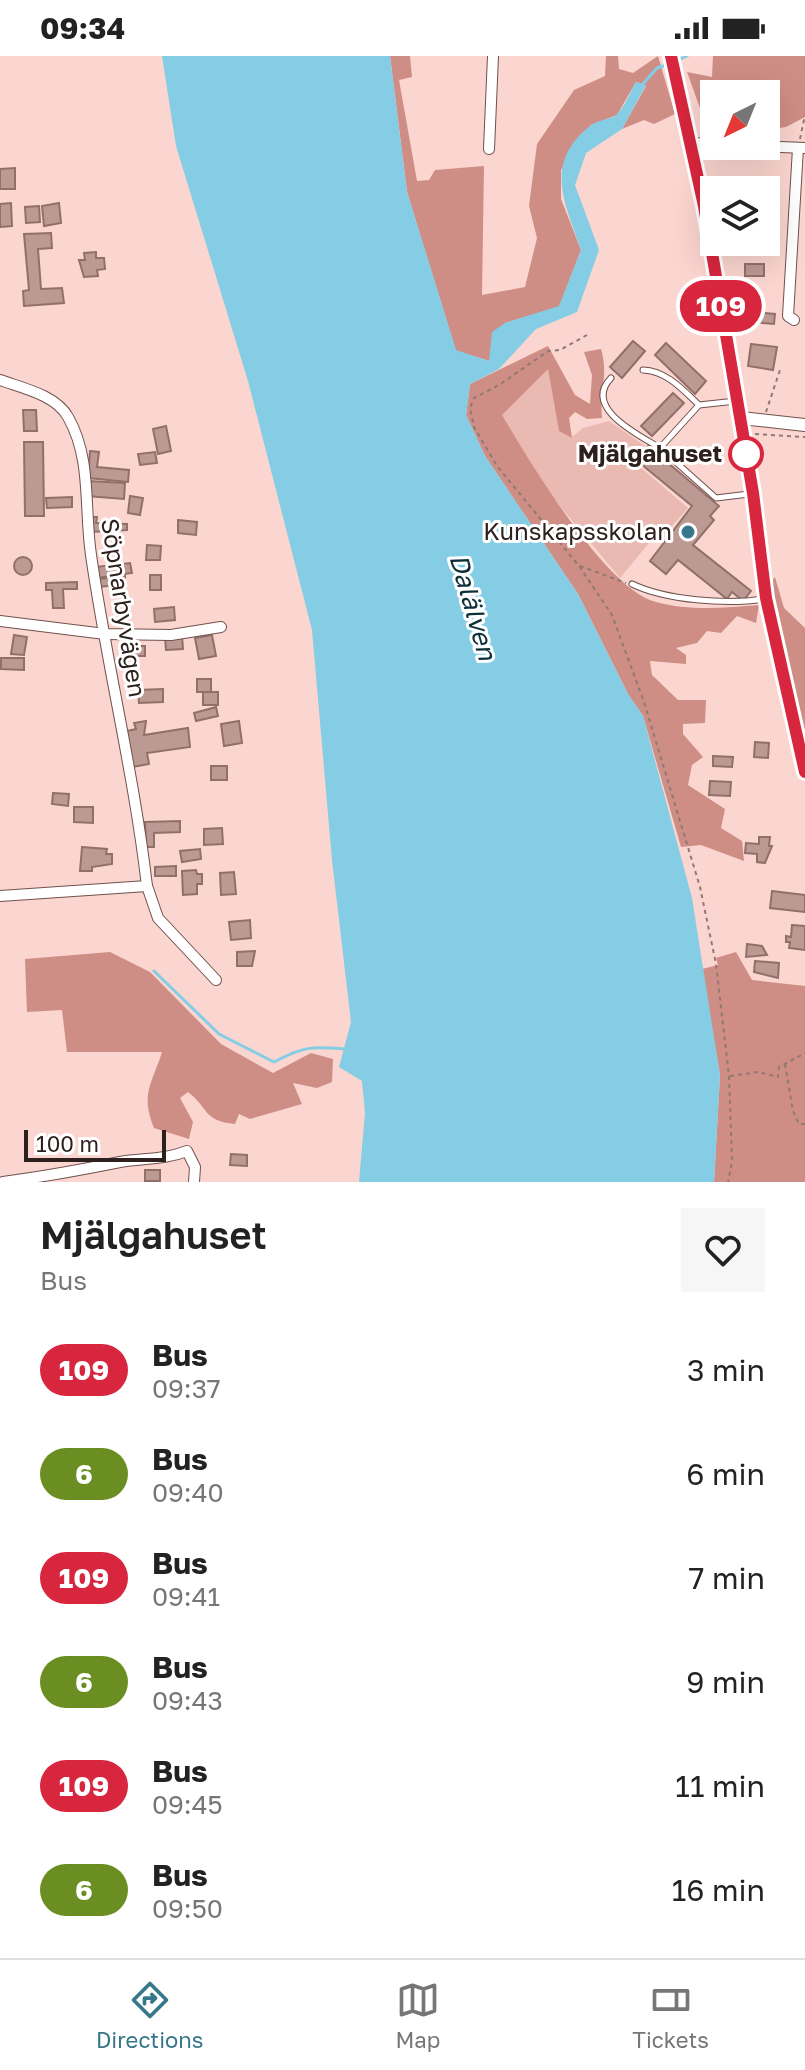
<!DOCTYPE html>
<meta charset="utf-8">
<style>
:root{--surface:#fff;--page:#f6f6f6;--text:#222;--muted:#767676;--line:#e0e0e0;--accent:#36778a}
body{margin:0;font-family:"Golos Text",sans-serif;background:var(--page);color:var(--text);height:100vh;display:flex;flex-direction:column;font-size:30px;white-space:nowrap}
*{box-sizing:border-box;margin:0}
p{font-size:26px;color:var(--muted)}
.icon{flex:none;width:44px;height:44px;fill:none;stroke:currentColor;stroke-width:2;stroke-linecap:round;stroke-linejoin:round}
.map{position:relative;height:1126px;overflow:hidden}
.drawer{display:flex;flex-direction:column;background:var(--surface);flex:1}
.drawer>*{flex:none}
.badge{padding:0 16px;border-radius:26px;font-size:28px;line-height:52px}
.needle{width:52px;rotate:223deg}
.controls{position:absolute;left:700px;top:24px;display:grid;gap:16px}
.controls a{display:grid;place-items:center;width:80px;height:80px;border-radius:0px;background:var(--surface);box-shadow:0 8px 32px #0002;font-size:40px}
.scale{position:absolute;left:24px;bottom:20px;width:142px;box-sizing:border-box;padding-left:8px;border:4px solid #2e201e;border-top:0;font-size:22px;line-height:28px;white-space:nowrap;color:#2e201e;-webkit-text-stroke:6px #fff;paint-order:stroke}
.map>.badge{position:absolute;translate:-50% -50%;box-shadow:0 0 0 4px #fff}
.round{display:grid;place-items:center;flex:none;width:84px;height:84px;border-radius:0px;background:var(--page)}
.head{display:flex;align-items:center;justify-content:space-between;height:136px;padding:0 40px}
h1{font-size:38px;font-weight:600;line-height:60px}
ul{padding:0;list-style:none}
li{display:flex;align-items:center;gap:24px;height:104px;padding:0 40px}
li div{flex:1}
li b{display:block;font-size:30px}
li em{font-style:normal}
li .badge{min-width:88px;font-weight:700;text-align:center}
.status{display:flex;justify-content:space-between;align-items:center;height:56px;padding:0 40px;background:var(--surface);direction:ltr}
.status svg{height:22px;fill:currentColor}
.dock{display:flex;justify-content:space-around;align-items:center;height:112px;border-top:2px solid var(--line);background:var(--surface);font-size:22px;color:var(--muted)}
.dock a{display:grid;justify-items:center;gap:4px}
.dock .current{color:var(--accent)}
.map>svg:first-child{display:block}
</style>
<div class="status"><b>09:34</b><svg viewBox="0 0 49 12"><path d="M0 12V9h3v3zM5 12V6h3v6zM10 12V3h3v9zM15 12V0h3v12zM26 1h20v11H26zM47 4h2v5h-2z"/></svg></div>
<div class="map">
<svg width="805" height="1126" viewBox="0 0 805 1126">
<rect width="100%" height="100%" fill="#fbd5cf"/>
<path fill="#eab9b2" d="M548,312l11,63 13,6 11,-9 26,-7 36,25 -12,15 55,47 -24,27 -6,-3 -38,46 -70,-84 -49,-80z"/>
<g fill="#ce8e85">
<path d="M390,0h20l2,21 -13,3 18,101 12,-1 6,-10 49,-4 -2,129 43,-8 12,-49 -8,-32 8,-62 37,-54 31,-14 1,-20h12l1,13 14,4 25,-17 17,58 -21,10 -10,-4 -22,9 24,-43 -10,-4 -19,33 -26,10 -30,45v29l20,51 -22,57 -54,16 -15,38 -34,-10 -49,-159z"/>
<path d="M713,0h92v61l-19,10 -20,3v-36h-52v26l-14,-12 -13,-36 25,5z"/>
<path d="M548,290l27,49 15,9 2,-29 -8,-23 17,-3c8,27 -2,41 1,69l-15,1 -12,-7 -6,6 3,20 -13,-7 -11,-62 -46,46c27,45 103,174 154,187 33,9 69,6 103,3l-3,18 -19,-7 -16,17 -14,-2 -10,12 -21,5 10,7v9l-36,-3 2,14 26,25h28l-1,23 -22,1v10l20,23 -11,8 -4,20 37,24 -4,19 21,13 2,20 -43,-16 -20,2 -38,-131 -15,-22 -50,-100 -93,-138 -19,-41 4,-31z"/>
<path d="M775,521l9,31 21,20v103l-35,-148z"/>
<path d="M110,896l40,20 71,72 52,29 38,-20 22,6 -1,23 -15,6 -24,-5 9,21 -52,15 -11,-5 -4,10c-32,-3 -26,-16 -47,-32l-8,6 13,24 -4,17 -35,-11c-14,-34 -2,-44 8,-76h-95l-5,-42 -35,2 -2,-53z"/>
<path d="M736,896l16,28 53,6v196h-91l6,-107 -18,-106 16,-4 -2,-7z"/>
</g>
<path fill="#84cde4" d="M162,0h228l17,136 49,158 33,11 3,-29 13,-9 54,-17 22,-56c-15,-45 -39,-86 9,-124 6,-5 15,-6 23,-9 10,-5 17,-25 23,-35l10,3 -24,44 -36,24 -11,32 24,65 -22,62 -41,17 -37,40 -29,15 -4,31 19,41 93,138 50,100 15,22 49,182 28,177 -6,107h-355l6,-69 -3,-32 -23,-14 12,-45 -19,-162 -20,-230 -64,-249 -72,-235z"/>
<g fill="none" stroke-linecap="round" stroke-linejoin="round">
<g stroke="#84cde4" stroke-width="3">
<path d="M676,5l11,-5"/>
<path d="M641,30l16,-18 12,-4"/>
<path d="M154,915l65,63 55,28c30,-16 39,-16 72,-13"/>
</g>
</g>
<g fill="#bd9993" stroke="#92706a" stroke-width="2">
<path d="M15,112v21h-15v-20z"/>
<path d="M757,124l14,1 -1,22h-4v-13h-10z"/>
<path d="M11,147l1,23 -12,1v-23z"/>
<path d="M59,147l2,20 -17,3 -2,-20z"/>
<path d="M39,150l1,16 -14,1 -1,-16z"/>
<path d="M51,177l1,15 -14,1 3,40 21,-1 2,15 -40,3 -1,-15 6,-1 -5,-56z"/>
<path d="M96,196v6h8l1,11 -8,1 1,6 -14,1 -5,-17h6l-1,-7z"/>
<rect x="745" y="208" width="19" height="12"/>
<path d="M753,256l22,2 -1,10 -22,-2z"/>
<path d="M633,285l12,10 -23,27 -12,-11z"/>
<path d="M666,287l40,38 -11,13 -40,-39z"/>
<path d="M751,288l26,3 -4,23 -25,-4z"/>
<path d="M673,337l11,10 -32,33 -11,-10z"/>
<path d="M23,354h13l1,21h-13z"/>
<path d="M166,370l5,25 -13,3 -5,-25z"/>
<path d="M24,386h19l1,74h-19z"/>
<path d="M648,390l71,60 -9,10 4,4 -21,25 58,46 -8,10 -11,-9 -5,7 -49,-39 -12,14 -16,-13 42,-55 -56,-46z"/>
<path d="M90,395l9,1 -2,15 32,3 -1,12 -40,-4z"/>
<path d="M155,396l2,11 -17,2 -2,-11z"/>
<path d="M88,425l37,2 -1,16 -37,-3z"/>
<path d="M130,440l13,2 -3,17 -12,-2z"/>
<path d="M72,441v10l-25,1 -1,-10z"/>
<path d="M90,461h7l-1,6 31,1v6l-37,2z"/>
<path d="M178,464l19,2 -1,13 -18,-2z"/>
<path d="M147,489l14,1 -1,14h-14z"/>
<circle cx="23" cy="510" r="9"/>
<path d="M130,507l2,10 -35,5 -2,-11z"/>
<rect x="150" y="519" width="11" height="15"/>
<path d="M125,520v8l-26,3 -1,-8z"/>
<path d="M77,526v7h-14l1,19h-11l-1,-18h-6v-7z"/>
<path d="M174,551l1,13 -20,2 -1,-13z"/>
<path d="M14,579l13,2 -3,18 -13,-1z"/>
<path d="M212,579l4,21 -17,3 -4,-21z"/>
<path d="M182,580l1,13 -17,1 -1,-12z"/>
<rect x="121" y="590" width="24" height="10"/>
<path d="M1,602h23v12l-23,-1z"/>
<rect x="197" y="623" width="14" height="13"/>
<path d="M163,633v13l-24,1 -1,-13z"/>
<rect x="203" y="636" width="15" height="13"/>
<path d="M216,651l2,9 -22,5 -2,-8z"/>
<path d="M146,665l-2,14 44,-7 2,19 -43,6 2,11 -17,3 -5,-36 9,-2 -2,-6z"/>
<path d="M239,665l3,22 -18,3 -3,-22z"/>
<path d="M755,686l14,1 -1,15 -14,-1z"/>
<path d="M713,700l20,1 -1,10 -19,-1z"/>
<rect x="211" y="710" width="16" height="14"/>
<path d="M710,725l21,1 -1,14 -21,-1z"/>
<path d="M53,737l16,1 -1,12 -16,-2z"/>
<path d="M74,751h19v16l-19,-1z"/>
<path d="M180,765v11l-26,1v14h-8l-1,-25z"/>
<path d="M222,772l1,16 -19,1v-16z"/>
<path d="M759,781h11l-1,9h3l-7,17 -8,-1v-8l-12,-1 1,-10 13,1z"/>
<path d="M82,791l25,2 -1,5h6v10l-20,3v4h-12z"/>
<path d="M200,793l1,10 -19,3 -2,-11z"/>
<path d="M176,810v10h-21v-9z"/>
<path d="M196,814l1,4h5v10h-5v10l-14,1 -1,-24z"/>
<path d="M234,816l2,22 -15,1 -1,-22z"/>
<path d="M772,835l33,4v17l-35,-4z"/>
<path d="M250,864l1,18 -20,2 -2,-18z"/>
<path d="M792,869l13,1v24l-16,-2 1,-6h-4v-6l5,1z"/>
<path d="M747,888l15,2 5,9 -21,2z"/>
<path d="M255,895l-3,15h-15v-14z"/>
<path d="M755,905l24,2 -1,15 -24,-6z"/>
<path d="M231,1098l16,1v11l-17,-1z"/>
<rect x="145" y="1114" width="15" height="11"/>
</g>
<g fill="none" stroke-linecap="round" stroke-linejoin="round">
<g stroke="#71514c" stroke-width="7">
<g id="service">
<path d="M643,314c24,1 40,20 56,35l37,-4"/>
<path d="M611,322c-29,30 28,57 49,70"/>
<path d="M699,349l-39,43 56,50 33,-4"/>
<path d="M632,528c33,16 95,21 131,15"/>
</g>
</g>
<g stroke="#71514c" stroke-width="12">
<g id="minor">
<path d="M691,87l23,1"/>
<path d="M753,90l52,2"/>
<path d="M489,93l4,-93"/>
<path d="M794,264l-6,-4 10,-168"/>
<path d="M0,324c22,8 56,15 68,37 24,42 16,91 23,138 16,111 43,219 56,331l-147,10"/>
<path d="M0,565l105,13 66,1 50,-8"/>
<path d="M147,830l11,32 58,62"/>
<path d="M3,1126c39,-5 77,-12 117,-20 23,-4 44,-2 67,-11l8,16 -1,15"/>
</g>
</g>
<g stroke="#71514c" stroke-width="14">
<g id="tertiary">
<path d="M671,0l33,150 40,230 22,162 39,174"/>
<path d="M741,362l64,7"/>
</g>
</g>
<g stroke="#917874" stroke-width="2" stroke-dasharray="4 4" stroke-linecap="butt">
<path d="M800,83l5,-24"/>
<path d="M587,279l-27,15 -12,1 -49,34 -25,13 -4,10 4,19 23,39 82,100 33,49 32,87 56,185 16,77 13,112 3,86 -4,20"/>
<path d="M766,356l15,-45"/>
<path d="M755,378l50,3"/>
<path d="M580,510l46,17"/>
<path d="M785,1008l8,47 6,13h6"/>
<path d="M730,1020l28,-4 20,5 1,-10 26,-14"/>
</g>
<use href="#service" stroke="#fff" stroke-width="5"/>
<use href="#minor" stroke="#fff" stroke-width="10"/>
<use href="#tertiary" stroke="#fff" stroke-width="12"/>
</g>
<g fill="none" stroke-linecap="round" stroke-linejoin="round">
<g stroke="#fff" stroke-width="18">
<path id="line" d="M671,0l33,150 49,287 13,105 39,174"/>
</g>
<use href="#line" stroke="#d7263d" stroke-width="12"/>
</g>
<circle fill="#fff" stroke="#d7263d" stroke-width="4" cx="746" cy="398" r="16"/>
<circle fill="#36778a" stroke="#fff" stroke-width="3" cx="688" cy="476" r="8"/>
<g text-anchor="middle" stroke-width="6" stroke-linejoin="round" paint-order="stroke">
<g font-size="24" font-weight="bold" fill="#2e201e" stroke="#fff" text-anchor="end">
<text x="722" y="406">Mjälgahuset</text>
</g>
<g font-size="24" fill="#2e201e" stroke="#fff" text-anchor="end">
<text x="672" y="484">Kunskapsskolan</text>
</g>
<g font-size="24" fill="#2e201e" stroke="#fff">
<text transform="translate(123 552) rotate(81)" y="8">Söpnarbyvägen</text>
</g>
<g font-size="26" font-style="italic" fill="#0c2f3a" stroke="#fff">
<text transform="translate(473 551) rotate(74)" y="9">Dalälven</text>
</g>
</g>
</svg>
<div class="controls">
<a><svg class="needle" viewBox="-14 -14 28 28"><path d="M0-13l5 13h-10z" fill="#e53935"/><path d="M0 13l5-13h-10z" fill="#767676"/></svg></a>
<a><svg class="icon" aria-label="layers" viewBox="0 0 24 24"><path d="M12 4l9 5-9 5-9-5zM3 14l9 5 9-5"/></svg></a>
</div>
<div class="scale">100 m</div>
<b class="badge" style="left:721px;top:250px;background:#d7263d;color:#fff">109</b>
</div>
<section class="drawer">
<div class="head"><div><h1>Mjälgahuset</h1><p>Bus</p></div><a class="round"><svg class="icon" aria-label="heart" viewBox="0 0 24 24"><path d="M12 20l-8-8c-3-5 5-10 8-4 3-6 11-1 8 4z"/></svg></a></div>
<ul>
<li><span class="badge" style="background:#d7263d;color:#fff">109</span><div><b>Bus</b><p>09:37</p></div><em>3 min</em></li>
<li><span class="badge" style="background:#6b8e23;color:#fff">6</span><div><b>Bus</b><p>09:40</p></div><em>6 min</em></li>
<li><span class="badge" style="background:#d7263d;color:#fff">109</span><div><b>Bus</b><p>09:41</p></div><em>7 min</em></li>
<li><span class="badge" style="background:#6b8e23;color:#fff">6</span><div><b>Bus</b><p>09:43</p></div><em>9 min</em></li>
<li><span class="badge" style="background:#d7263d;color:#fff">109</span><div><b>Bus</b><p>09:45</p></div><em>11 min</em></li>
<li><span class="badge" style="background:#6b8e23;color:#fff">6</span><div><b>Bus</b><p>09:50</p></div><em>16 min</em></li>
</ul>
</section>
<nav class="dock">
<a class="current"><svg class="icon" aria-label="directions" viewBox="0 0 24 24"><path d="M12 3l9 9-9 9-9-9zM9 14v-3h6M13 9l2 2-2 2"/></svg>Directions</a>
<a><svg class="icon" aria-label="map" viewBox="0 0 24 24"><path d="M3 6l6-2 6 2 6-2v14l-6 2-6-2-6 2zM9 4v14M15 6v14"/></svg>Map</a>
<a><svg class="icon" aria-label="tickets" viewBox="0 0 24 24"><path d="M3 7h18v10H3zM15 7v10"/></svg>Tickets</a>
</nav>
